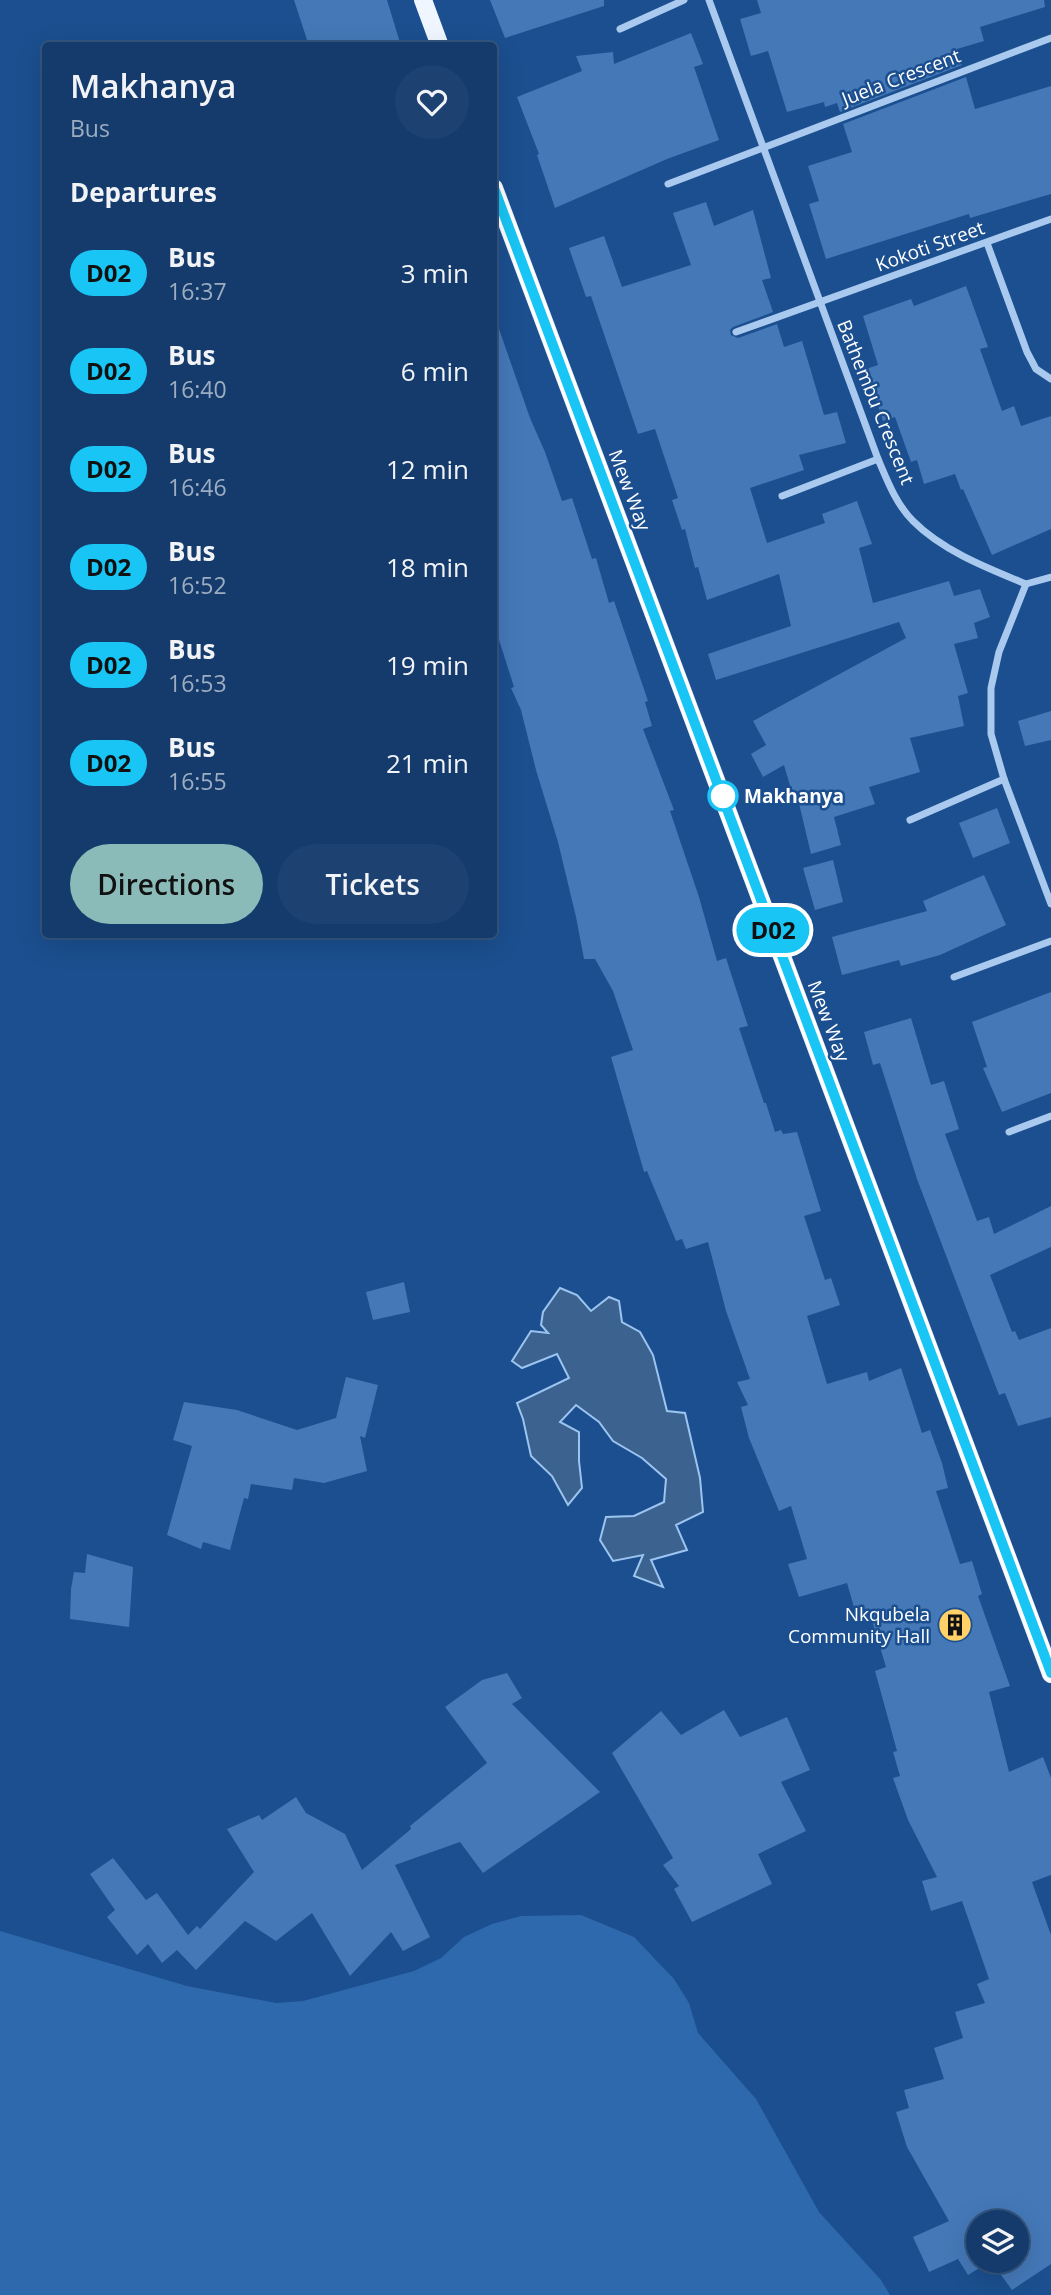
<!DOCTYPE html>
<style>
:root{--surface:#143b6b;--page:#1d4271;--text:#f1f3f6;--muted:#9dadc1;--line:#33557e;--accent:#8bbbb9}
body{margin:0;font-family:"Open Sans",sans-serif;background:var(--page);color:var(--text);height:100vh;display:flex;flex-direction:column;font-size:26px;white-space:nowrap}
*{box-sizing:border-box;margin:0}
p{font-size:23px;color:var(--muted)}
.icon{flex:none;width:38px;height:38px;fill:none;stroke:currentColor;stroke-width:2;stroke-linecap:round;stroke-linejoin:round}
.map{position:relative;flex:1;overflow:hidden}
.drawer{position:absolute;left:42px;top:42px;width:455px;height:896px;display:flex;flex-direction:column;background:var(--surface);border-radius:7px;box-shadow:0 7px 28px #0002,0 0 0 2px var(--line)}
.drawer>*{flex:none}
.badge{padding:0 14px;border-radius:23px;font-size:24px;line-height:46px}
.tools{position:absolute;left:966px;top:2210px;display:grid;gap:14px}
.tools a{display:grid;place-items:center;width:63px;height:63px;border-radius:50%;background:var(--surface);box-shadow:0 7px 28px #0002,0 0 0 2px var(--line);font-size:35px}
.map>.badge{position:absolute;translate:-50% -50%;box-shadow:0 0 0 4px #fff}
h2{padding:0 28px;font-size:26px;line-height:63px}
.round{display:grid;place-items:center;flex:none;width:74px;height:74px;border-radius:37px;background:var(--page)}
.summary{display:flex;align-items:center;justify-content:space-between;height:119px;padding:0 28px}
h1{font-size:33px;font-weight:600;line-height:52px}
.button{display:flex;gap:14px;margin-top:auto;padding:14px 28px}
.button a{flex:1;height:80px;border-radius:42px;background:var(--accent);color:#111;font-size:28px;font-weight:600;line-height:80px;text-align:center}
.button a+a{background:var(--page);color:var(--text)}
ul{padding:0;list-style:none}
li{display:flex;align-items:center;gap:21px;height:98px;padding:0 28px}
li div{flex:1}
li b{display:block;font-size:26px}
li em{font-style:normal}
li .badge{min-width:77px;font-weight:700;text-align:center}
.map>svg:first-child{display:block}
</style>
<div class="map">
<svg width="1051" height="2295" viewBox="0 0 1051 2295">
<rect width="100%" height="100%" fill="#1b4f8f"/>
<path fill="#2e69ad" d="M581,1915l53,22 40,42 15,24 9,30 58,66 63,113 62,68 9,15h-890v-364l187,55 89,17 27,-2 111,-30 27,-13 23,-21 28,-13 29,-8z"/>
<path fill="#3c6290" stroke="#9cc4f0" stroke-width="2" d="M560,1288l17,7 14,16 18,-14 10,4 3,21 18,10 13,23 14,56 18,2 15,65 3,34 -27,13 11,25 -36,10 12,27 -29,-11 9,-21 -30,6 -13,-21 6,-23 28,-1 30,-14 2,-23 -24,-21 -29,-17 -14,-19 -23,-17 -16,17 19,10v29l3,27 -14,17 -16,-29 -21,-20 -8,-37 -6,-16 52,-25 -12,-24 -35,14 -10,-7 19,-30 17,2 -7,-8 2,-13z"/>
<g fill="#4478b7">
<path d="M294,0h93l14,46h-92z"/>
<path d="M490,0h114v6l-99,32z"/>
<path d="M757,0h287l1,7 -65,20 4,14 -27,8 5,16 -122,47 -3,-9 -12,4 -1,-5 -37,10 -19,-61 -17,5 -11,-37 21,-6z"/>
<path d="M691,33l12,31 -9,3 25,73 -52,19 -112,49 -18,-53 2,-1 -22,-57 65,-26 -6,-15 37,-4 1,12z"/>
<path d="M966,77l9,32 76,-23v108l-81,24 -1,-4 -143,45 -17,-55 10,-3 -11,-35 44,-14 -9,-28z"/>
<path d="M706,202l8,24 39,-16 18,68 -9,2 11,32 -40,15 -3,3 1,5 7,3 39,-14 7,23 18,-6 22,74 13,-3 9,31 -47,12 5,15 -54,18 17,55 58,-20 -3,-9 35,-13 15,43 -13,4 14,55 76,-22 5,15 26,-7 10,28 -16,6 4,15 -24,6 14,49 -10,3 6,30 -54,12 10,34 -51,15 6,17 -41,13 7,28 -30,9 -14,-59 -4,1 -9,-31 -21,12 -12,-23 15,-9 -13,-24 153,-83 -7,-16 -183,58 -8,-26 83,-28 -12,-52 -72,26 -9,-33 -3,1 -10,-39 -3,1 -10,-30 6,-2 -23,-69 -17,5 -47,-138 -5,1 -17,-49 35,-12 18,51 69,-22 -18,-52z"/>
<path d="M966,286l22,61 -8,2 22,62 12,-5 7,20 30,-10v113l-59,26 -29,-66 -2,1 -6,-16 -31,10 -7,-24 -6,2 -16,-45 -12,4 -17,-52 12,-4 -15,-49 48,-17 3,7z"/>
<path d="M494,326h4l32,92 15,34 17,49 10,-3 20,61 4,-1 13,45 5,-2 34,100 -3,1 7,24 -9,3 31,81 -4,1 29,86 18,64 9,-3 22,68 -9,2 25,75h2l9,29 6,-2 2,4 14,-2 24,79 -17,5 21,64 6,-2 9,27 -33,11 20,68 40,-12 2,9 32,-13 21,65 8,-3 12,33 6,25 -12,3 24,73 12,-3 10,33 -4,2 32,90 -21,6 20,80 34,-15 8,21v97l-19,7 19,53v329l-39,26 -21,-29h26v-39h-39v39h13l-23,14 -10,-16 -29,13 -16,-35 36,-16 -42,-74 -11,-35 13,-4 -5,-18 40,-11 -10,-31 29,-10 -8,-26 30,-9 -8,-19 12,-5 -27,-78 -31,10 -9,-30 15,-4 -29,-57 -15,-42 7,-2 -7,-24 4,-1 -22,-80 11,-4 -15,-50 -13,4 -11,-38 -48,14 -11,-33 19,-5 -16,-53 -12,5 -30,-73 -8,-31 7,-2 -11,-23 13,-3 -24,-68 -18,-69 -22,7 -4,-10 -6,2 -29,-70 -3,1 -33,-115 22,-7 -20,-59 -18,-32h-11l-8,-42 -18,-75 -22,-72 -15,-60 -10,-22 3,-1 -20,-63z"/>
<path d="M1051,711v29l-26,6 -7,-25z"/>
<path d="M997,808l13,35 -37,15 -14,-35z"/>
<path d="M833,860l10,42 -28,8 -12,-42z"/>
<path d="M984,875l22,50 -66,30 -39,11 -2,-6 -57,15 -10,-38 95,-26 -4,-10z"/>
<path d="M1051,992v101l-49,19 -19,-44 4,-1 -15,-45z"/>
<path d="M911,1018l20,67 13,-4 15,48 -14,5 32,87 12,-4 5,17 57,-28v41l-61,28 22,57 3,-1 4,9 32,-12v89l-33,9 -13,-33 -6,2 -82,-216 -37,-116 -7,2 -9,-33z"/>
<path d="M404,1282l6,30 -37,8 -7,-28z"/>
<path d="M346,1377l32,8 -13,53 -5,-2 7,35 -43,12 -30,-5 -2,12 -41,-6 -3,15 -4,-1 -14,52 -27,-8 -2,7 -34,-14 25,-89 -19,-6 11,-38 53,8 60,20 39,-12z"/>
<path d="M87,1554l46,13 -4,60 -59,-8 1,-30 3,-17 11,1z"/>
<path d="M507,1673l15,25 -10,6 88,88 -117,81 -23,-31 -65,23 35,72 -27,14 -12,-19 -41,44 -38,-63 -36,28 -31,-20 -49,49 -19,-20 -15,13 -14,-19 -11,11 -30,-38 8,-7 -25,-36 23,-16 33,42 11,-7 31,42 9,-9 3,3 54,-57 -27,-43 32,-14 3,5 34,-23 10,16 39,21 17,36 49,-41 -1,-3 77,-63 -42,-56 37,-27z"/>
<path d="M724,1710l16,27 47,-20 23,53 -29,12 25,49 -48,23 14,30 -80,38 -18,-33 5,-3 -16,-21 10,-7 -61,-105 49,-42 20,24z"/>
</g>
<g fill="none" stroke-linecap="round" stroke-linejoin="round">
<g stroke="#a9c9ee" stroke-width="7">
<path d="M709,0l169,459c9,21 18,45 35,62 30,30 74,47 113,63l25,-7"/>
<path d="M620,29l64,-29"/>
<path d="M668,184l383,-146"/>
<path d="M987,243l40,109 9,17 15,10"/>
<path d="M736,332l315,-113"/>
<path d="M782,496l96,-37"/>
<path d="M1026,584l-27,68 -8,36v46l13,45 47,125"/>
<path d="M910,820l94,-41"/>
<path d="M954,977l97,-36"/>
<path d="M1009,1132l42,-16"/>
</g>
<g stroke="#f0f6ff" stroke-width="18">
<path d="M423,0l17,46"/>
<path d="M494,188l557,1486"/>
</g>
</g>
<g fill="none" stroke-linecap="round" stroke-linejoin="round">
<g stroke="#fff" stroke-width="16">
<path id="line" d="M494,188l557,1485"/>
</g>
<use href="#line" stroke="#18c5f4" stroke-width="10"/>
</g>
<defs>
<g id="building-disc" transform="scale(1.75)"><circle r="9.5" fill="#ffd166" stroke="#1b4f8f"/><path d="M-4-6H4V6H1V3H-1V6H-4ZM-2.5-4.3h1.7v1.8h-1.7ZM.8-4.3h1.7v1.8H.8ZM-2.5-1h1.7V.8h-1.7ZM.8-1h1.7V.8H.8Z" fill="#111"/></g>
</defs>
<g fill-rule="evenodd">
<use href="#building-disc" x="955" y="1625"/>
</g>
<circle fill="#fff" stroke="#18c5f4" stroke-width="3.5" cx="723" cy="796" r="14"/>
<g text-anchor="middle" stroke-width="5" stroke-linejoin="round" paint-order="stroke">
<g font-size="19" fill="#fff" stroke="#1b4f8f">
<text transform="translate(901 77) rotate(-21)" y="7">Juela Crescent</text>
<text transform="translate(930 246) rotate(-20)" y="7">Kokoti Street</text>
<text transform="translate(876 402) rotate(68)" y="7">Bathembu Crescent</text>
<text transform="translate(630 490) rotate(69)" y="7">Mew Way</text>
<text transform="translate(829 1021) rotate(69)" y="7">Mew Way</text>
</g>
<g font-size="19" font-weight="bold" fill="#fff" stroke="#1b4f8f" text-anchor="start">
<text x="744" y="803">Makhanya</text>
</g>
<g font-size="19" fill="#fff" stroke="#1b4f8f" text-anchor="end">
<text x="930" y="1621">Nkqubela<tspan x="930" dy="22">Community Hall</tspan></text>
</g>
</g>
</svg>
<div class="tools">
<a><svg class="icon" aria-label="layers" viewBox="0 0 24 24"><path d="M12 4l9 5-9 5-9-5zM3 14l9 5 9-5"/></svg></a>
</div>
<b class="badge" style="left:773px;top:930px;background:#18c5f4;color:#111">D02</b>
<section class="drawer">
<div class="summary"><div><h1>Makhanya</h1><p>Bus</p></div><a class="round"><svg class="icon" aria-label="heart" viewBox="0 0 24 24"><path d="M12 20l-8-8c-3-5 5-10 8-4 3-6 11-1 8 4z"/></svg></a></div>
<h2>Departures</h2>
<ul>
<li><span class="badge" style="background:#18c5f4;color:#111">D02</span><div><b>Bus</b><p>16:37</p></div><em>3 min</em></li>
<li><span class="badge" style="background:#18c5f4;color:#111">D02</span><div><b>Bus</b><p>16:40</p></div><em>6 min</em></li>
<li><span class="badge" style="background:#18c5f4;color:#111">D02</span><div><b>Bus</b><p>16:46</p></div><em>12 min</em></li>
<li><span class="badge" style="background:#18c5f4;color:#111">D02</span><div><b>Bus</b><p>16:52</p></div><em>18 min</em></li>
<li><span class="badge" style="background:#18c5f4;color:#111">D02</span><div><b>Bus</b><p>16:53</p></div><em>19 min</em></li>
<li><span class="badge" style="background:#18c5f4;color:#111">D02</span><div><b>Bus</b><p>16:55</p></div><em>21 min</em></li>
</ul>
<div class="button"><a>Directions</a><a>Tickets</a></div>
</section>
</div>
